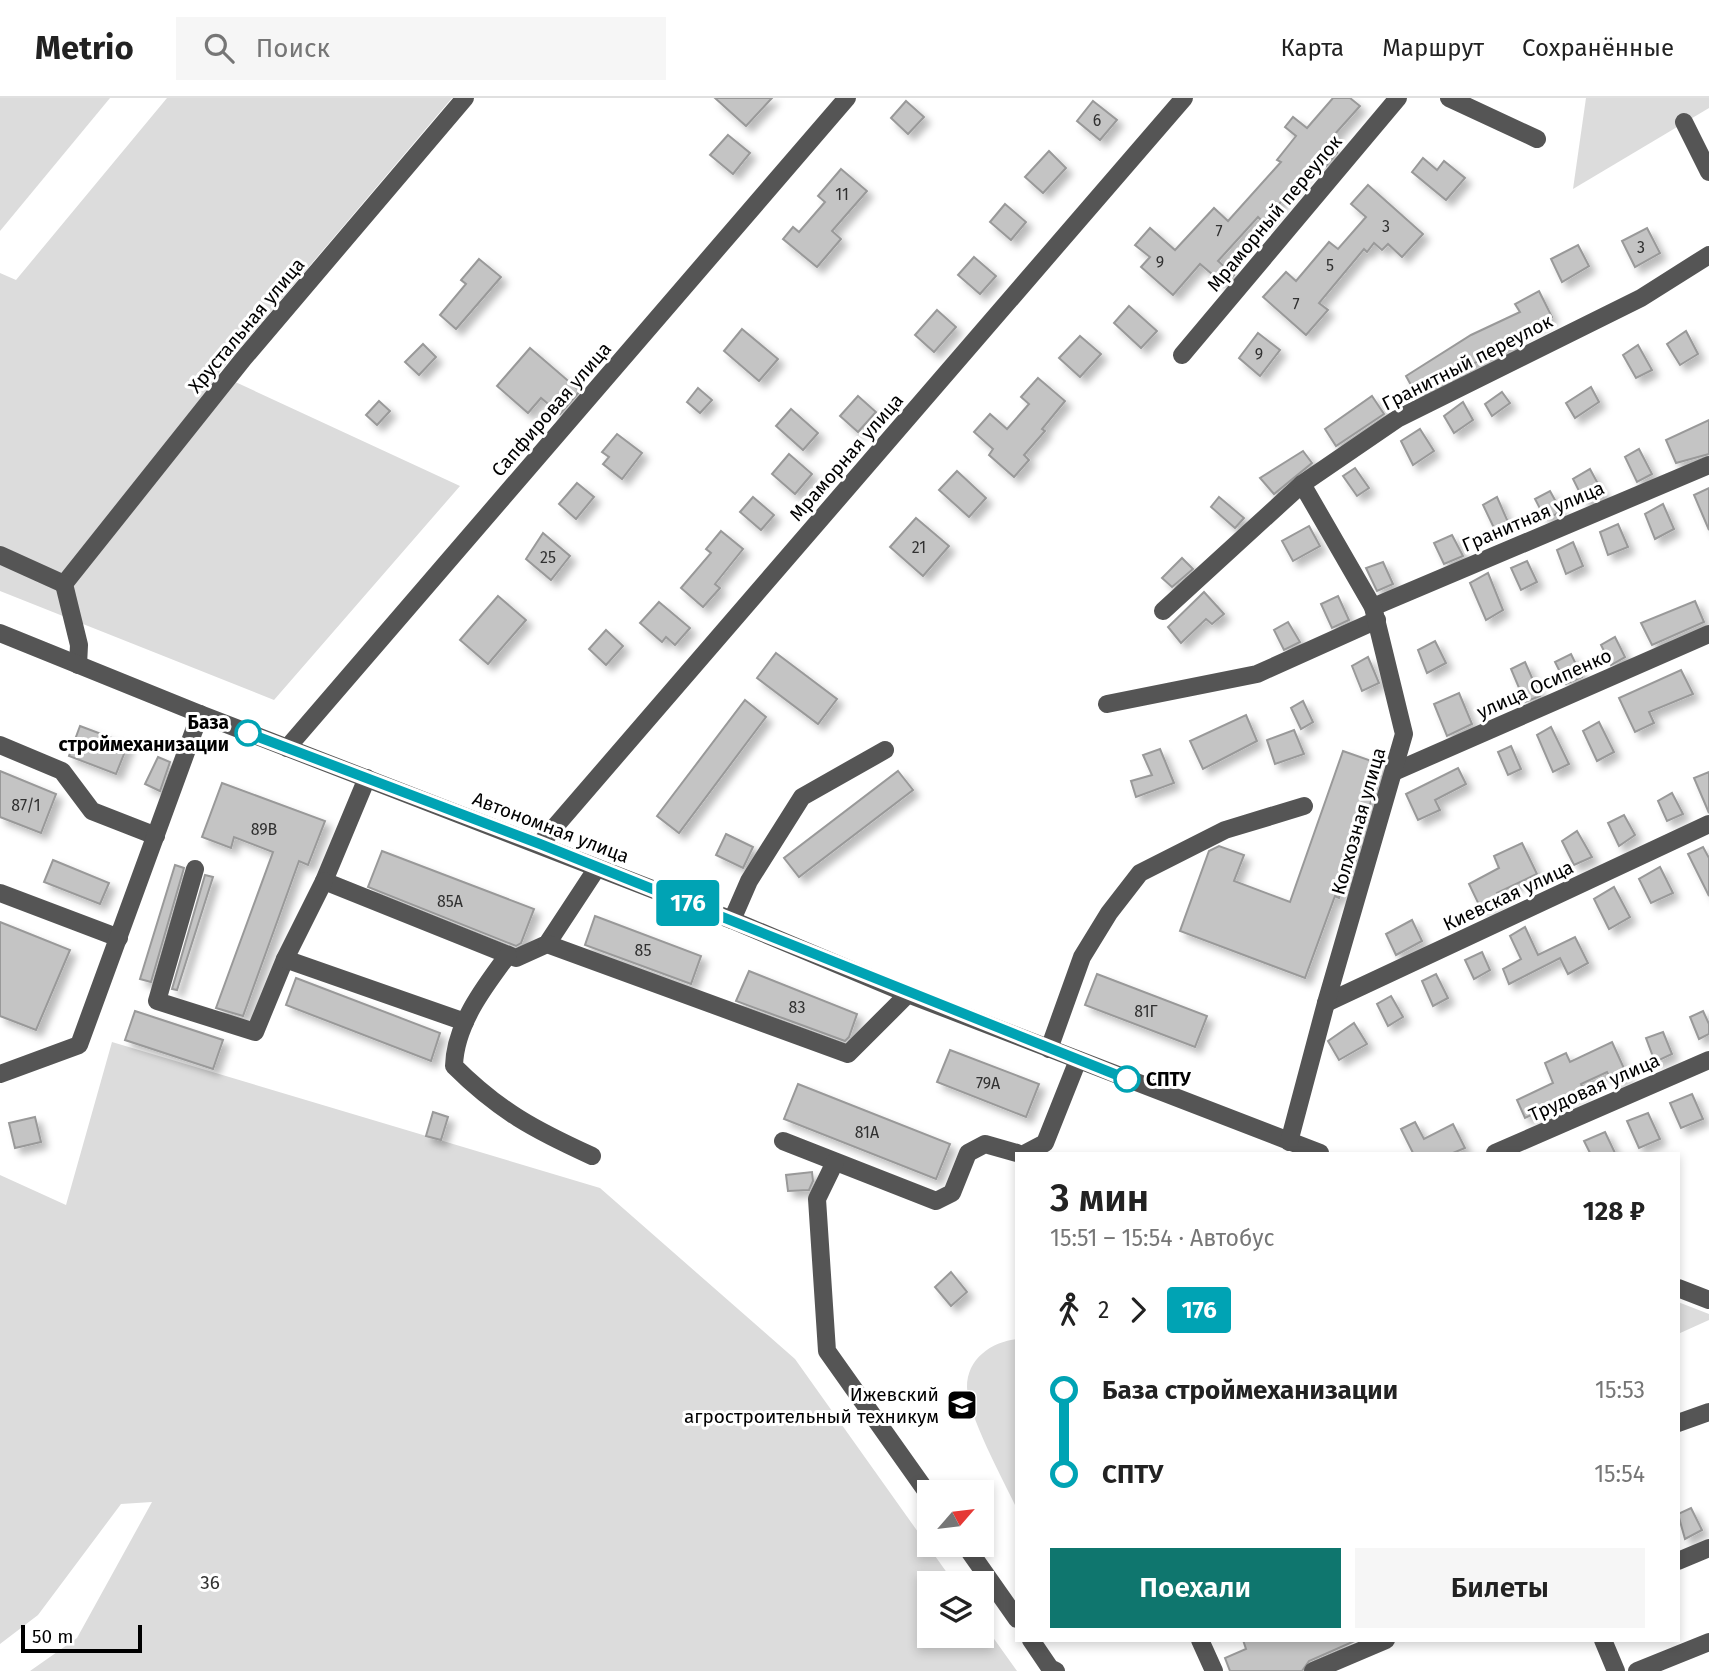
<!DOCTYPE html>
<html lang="ru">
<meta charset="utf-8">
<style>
:root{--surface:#fff;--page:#f6f6f6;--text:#222;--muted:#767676;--line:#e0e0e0;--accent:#0f766e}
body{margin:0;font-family:"Fira Sans",sans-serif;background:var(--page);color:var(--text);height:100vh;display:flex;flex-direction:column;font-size:26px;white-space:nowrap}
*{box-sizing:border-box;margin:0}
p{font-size:23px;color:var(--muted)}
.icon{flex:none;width:38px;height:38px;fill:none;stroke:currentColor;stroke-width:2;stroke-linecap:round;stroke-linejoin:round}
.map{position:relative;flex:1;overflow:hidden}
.panel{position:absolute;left:1015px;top:1054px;width:665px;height:490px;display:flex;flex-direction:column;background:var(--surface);border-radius:0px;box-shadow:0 4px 10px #0003}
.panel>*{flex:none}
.badge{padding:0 14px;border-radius:5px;font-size:24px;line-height:46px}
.needle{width:46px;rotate:62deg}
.controls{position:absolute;left:917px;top:1382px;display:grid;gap:14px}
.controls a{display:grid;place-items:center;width:77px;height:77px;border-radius:0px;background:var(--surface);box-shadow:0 4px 10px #0003;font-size:35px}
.scale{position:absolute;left:21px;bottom:18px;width:121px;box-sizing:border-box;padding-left:7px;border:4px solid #000;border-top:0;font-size:19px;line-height:24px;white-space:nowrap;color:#000;-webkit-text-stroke:5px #fff;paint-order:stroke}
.map>.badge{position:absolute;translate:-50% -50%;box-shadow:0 0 0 4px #fff}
.legs{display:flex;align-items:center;gap:10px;height:77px;padding:0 35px;font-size:23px}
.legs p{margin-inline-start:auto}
.headline{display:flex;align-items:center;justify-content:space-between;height:119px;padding:0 35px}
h1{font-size:38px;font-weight:600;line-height:52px}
.cta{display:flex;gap:14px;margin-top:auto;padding:14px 35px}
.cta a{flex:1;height:80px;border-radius:0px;background:var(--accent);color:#fff;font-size:28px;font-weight:600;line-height:80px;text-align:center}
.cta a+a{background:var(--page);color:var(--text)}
ul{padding:0 35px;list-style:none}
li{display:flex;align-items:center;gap:24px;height:84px;font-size:26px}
li i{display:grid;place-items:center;width:10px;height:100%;margin:0 9px;background:currentColor}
li i::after{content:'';width:18px;height:18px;margin:-9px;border:5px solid;border-radius:50%;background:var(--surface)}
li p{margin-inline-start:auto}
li:first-child i{background:linear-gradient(#0000 50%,currentColor 0)}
li:last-child i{background:linear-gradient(currentColor 50%,#0000 0)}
header{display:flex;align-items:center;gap:42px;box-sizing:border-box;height:98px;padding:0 35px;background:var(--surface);border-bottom:2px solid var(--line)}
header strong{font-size:33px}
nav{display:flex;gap:38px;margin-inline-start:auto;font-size:24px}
.search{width:490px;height:63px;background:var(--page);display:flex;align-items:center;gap:18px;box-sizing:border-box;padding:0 24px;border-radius:0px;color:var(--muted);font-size:26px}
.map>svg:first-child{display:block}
</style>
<header>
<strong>Metrio</strong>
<div class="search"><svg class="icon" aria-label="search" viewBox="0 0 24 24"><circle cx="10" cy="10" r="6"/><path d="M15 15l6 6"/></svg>Поиск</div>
<nav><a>Карта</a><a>Маршрут</a><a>Сохранённые</a></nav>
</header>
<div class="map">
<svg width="1709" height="1573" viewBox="0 0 1709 1573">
<defs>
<filter id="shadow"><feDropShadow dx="6" dy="6" stdDeviation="3.5" flood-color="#0004"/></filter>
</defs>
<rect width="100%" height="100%" fill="#fff"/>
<g fill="#dcdcdc">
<path d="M0,0h110l-110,133z"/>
<path d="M167,0h285l-234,276 242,112 -186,214 -274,-109v-318l16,7z"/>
<path d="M1586,0h123v10l-136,81z"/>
<path d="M112,944l488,146 195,171 160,225h-26v52h53v-14l35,49h-987l47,-33 75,-136 -31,2 -83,111 -38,29v-469l66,30z"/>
<path d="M1678,1204l31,12v6l-31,14z"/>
<path d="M1017,1241v170c-13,-28 -50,-95 -50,-122 0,-28 24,-45 50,-48z"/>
</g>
<g fill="#c4c4c4" stroke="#999" stroke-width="2" filter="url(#shadow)">
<path d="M715,0h57l-26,28z"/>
<path d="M1333,0h17l10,8 -34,38 11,9 -11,13 -10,-8 -52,65 -6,-6 -40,44 16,14 -9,10 -25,-21 -27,31 -32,-28 9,-10 -15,-12 15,-17 25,22 39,-42 14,13 53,-59 -4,-2 19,-24 -11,-9 8,-10 14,11z"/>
<path d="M906,3l18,16 -16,17 -17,-16z"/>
<path d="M1093,3l24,19 -17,20 -23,-19z"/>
<path d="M728,37l22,18 -17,21 -23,-19z"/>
<path d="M1049,53l17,17 -23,25 -18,-16z"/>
<path d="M1423,60l14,12 7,-9 21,17 -19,22 -34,-28z"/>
<path d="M841,71l26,22 -35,40 9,8 -24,28 -34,-28 10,-12 6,5 26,-30 -7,-6z"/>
<path d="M1368,87l55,49 -21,23 -14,-13 -6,6 -8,-7 -7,9 -3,-3 -45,54 9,7 -22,25 -43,-38 23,-25 10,9 33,-39 9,7 28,-32 -15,-13z"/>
<path d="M1005,106l21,18 -15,18 -21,-18z"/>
<path d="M1647,130l13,25 -25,14 -13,-26z"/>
<path d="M1578,147l11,21 -27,16 -11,-23z"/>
<path d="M974,159l22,19 -16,18 -22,-19z"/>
<path d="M479,161l22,18 -45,52 -16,-14 26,-31 -5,-4z"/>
<path d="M1539,193l13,26 -38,19 5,8 -49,21 1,2 -54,29 -11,-20 65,-41 49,-23 -5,-8z"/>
<path d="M1129,208l28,25 -16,17 -27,-25z"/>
<path d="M937,212l19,17 -22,25 -19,-17z"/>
<path d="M742,231l36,30 -19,22 -35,-30z"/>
<path d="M1686,233l12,23 -18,11 -13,-21z"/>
<path d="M1258,235l22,17 -20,26 -21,-18z"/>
<path d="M1080,238l21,18 -21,23 -21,-19z"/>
<path d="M423,246l13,13 -17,18 -14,-13z"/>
<path d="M1638,247l14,25 -16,8 -13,-23z"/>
<path d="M530,250l50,43 -20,23 -19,-16 -13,15 -31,-27z"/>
<path d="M1038,280l27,23 -23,28 3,2 -21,24 5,5 -15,17 -25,-22 4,-6 -19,-17 16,-18 17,15 22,-25 -8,-7z"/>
<path d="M1591,289l8,15 -24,16 -9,-15z"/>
<path d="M698,290l14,12 -12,13 -13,-11z"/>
<path d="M1502,294l8,11 -18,13 -7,-12z"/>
<path d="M858,298l18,16 -18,20 -18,-16z"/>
<path d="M1372,298l12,18 -48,32 -11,-17z"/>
<path d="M379,303l11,10 -13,14 -11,-10z"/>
<path d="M1463,304l10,18 -19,13 -10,-17z"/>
<path d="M791,311l27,24 -15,17 -27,-24z"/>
<path d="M1709,322v34l-33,9 -10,-23z"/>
<path d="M1420,331l14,22 -21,14 -12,-24z"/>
<path d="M617,336l25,19 -20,26 -19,-15 6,-7 -7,-5z"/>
<path d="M1639,351l13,25 -15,8 -12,-25z"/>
<path d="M1303,353l9,12 -38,31 -14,-16z"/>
<path d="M789,356l23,20 -17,20 -23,-20z"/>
<path d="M1355,370l14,20 -12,8 -14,-20z"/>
<path d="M1590,371l14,26 -19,8 -12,-24z"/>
<path d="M957,373l29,27 -17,19 -30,-27z"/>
<path d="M577,385l17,14 -18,22 -17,-15z"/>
<path d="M1709,390v42l-15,-35z"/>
<path d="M1550,393l11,20 -15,9 -11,-21z"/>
<path d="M753,399l21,18 -13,15 -21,-18z"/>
<path d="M1219,399l25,21 -9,10 -24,-21z"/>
<path d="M1497,399l11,25 -13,8 -12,-25z"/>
<path d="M1663,406l11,25 -19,10 -10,-25z"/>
<path d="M916,420l33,28 -26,30 -33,-29z"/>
<path d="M1618,426l10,23 -20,8 -8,-23z"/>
<path d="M1309,428l11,20 -27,15 -11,-20z"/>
<path d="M721,433l22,18 -28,35 5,4 -17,19 -22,-19 30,-35 -5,-4z"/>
<path d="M543,435l27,23 -19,24 -25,-21z"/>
<path d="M1452,437l11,21 -19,8 -10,-21z"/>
<path d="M1573,444l10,24 -17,8 -9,-24z"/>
<path d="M1182,460l11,11 -21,18 -10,-9z"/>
<path d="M1527,463l10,21 -16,8 -10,-22z"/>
<path d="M1383,464l10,22 -16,7 -11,-23z"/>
<path d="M1488,475l15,37 -17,10 -16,-37z"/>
<path d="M1204,494l20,22 -12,10 -6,-5 -25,24 -13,-16z"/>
<path d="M498,498l28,24 -38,44 -28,-24z"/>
<path d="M1338,498l11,24 -17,8 -11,-24z"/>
<path d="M1695,503l9,21 -52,23 -11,-22z"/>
<path d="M659,504l31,26 -15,17 -9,-8 -4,5 -22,-19z"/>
<path d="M1288,524l12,20 -16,8 -10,-20z"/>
<path d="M606,532l17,16 -17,19 -17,-16z"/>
<path d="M1615,539l10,20 -14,8 -10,-20z"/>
<path d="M1435,543l11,22 -19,10 -9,-23z"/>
<path d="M776,555l61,46 -19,25 -61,-46z"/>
<path d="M1571,556l11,23 -16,7 -11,-22z"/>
<path d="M1368,559l11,26 -17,8 -10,-25z"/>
<path d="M1525,564l15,34 -15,6 -14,-33z"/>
<path d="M1681,572l12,24 -44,18 5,11 -19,9 -16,-34z"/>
<path d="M1459,595l13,31 -25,12 -13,-32z"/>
<path d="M745,602l21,17 -87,116 -22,-17z"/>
<path d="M1303,603l10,21 -12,7 -10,-21z"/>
<path d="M1246,617l11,26 -54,28 -13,-28z"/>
<path d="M1599,624l15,30 -17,9 -14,-30z"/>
<path d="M80,628l48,18 -12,30 -47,-18z"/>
<path d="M1551,629l18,37 -16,8 -16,-37z"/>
<path d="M1294,632l10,24 -29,10 -8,-24z"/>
<path d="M1511,648l10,23 -13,6 -10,-23z"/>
<path d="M1160,651l14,34 -38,14 -5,-16 21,-6 -9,-20z"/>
<path d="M1343,653l40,14 -44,133 -4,-2 -30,82 -125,-47 29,-80 10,-5 25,9 -10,26 56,21z"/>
<path d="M158,659l12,5 -10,29 -15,-7z"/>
<path d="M1458,670l8,16 -31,16 5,10 -22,10 -12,-26z"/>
<path d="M0,673l56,23 -15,39 -41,-16z"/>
<path d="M898,673l15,19 -114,87 -15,-19z"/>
<path d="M1709,674v41l-15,-35z"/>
<path d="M222,685l103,38 -17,44 -9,-4 -56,155 -27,-8 57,-156 -39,-15 -3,11 -29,-11z"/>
<path d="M1672,695l11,21 -16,7 -9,-20z"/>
<path d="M1624,717l11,20 -16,11 -11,-23z"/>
<path d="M1577,733l15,26 -18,8 -12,-24z"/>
<path d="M726,736l27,13 -10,21 -27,-13z"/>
<path d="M1522,745l15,31 -40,19 3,6 -19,10 -12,-25 30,-16 -5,-12z"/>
<path d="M1703,749l6,11v38l-21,-42z"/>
<path d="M382,753l152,58 -13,34 -5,3 -148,-59z"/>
<path d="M53,762l56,23 -9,21 -56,-22z"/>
<path d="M175,767l9,3 -33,114 -11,-3z"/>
<path d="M1660,769l13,26 -22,10 -12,-24z"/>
<path d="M205,777l8,2 -36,113 -5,-1z"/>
<path d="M1614,789l16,30 -21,12 -15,-30z"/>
<path d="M595,818l106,40 -10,28 -106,-39z"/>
<path d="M1412,822l10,21 -26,14 -10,-21z"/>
<path d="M0,824l70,28 -34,80 -36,-14z"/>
<path d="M1525,829l13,28 37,-18 13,26 -20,11 -8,-16 -51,26 -6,-15 18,-10 -11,-23z"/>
<path d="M1482,854l8,18 -16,9 -9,-19z"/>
<path d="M749,873l108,43 -8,23 -4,4 -109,-40z"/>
<path d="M1097,876l110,42 -12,31 -110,-42z"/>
<path d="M1436,876l12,24 -15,8 -11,-25z"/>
<path d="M296,880l144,55 -9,28 -145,-56z"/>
<path d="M1391,898l12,21 -15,9 -11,-22z"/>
<path d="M135,913l88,29 -10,29 -88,-29z"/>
<path d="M1703,913l6,13v10l-10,5 -9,-22z"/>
<path d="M1354,925l13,21 -28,16 -11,-19z"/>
<path d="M1663,934l9,22 -17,8 -9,-24z"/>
<path d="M1612,944l15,33 -15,7 -5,-10 -26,12 3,7 -59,27 -8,-18 36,-17 -8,-20 21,-10 4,9z"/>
<path d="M950,952l89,34 -13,33 -89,-35z"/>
<path d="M798,986l152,60 -14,35 -152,-60z"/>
<path d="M1692,996l11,25 -22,9 -11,-25z"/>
<path d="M433,1014l15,5 -7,23 -15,-4z"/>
<path d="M1648,1015l12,26 -21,9 -12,-27z"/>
<path d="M35,1019l6,25 -26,6 -6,-25z"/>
<path d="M1415,1024l9,17 29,-15 12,24 -12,5h-40l-12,-24z"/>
<path d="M1605,1034l10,21h-25l-6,-12z"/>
<path d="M812,1074l1,9 -4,9 -21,1 -2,-16z"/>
<path d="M951,1174l16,20 -16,14 -16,-19z"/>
<path d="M1691,1410l11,22 -17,9 -7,-25z"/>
<path d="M1243,1542h114l-48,21 -7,10h-72l-5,-13 21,-9z"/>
</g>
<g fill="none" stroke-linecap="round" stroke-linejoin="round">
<g stroke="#555" stroke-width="18">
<path d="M1449,0l88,41"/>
<path d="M1684,24l25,50"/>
<path d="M1182,257l216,-257"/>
<path d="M0,457l64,29"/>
<path d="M64,486l180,-226 221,-260"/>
<path d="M64,486l15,61 -1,20"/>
<path d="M1373,509l336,-142"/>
<path d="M1163,513l139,-127 95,-65 244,-121 68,-43"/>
<path d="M0,535l200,81 532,206 176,74 412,159"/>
<path d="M1107,606l150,-30 120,-54"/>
<path d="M0,647l62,26 30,40 64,25"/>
<path d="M287,650l560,-650"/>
<path d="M1396,673l313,-137"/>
<path d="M367,680l-43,103 192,77 31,-14 50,-76"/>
<path d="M540,746l644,-746"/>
<path d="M195,771l-38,132 98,31 30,-73"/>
<path d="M324,783l-39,78 180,63"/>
<path d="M0,795l119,45"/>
<path d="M732,822l17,-39 53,-84 83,-47"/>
<path d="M547,846l301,110 60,-60"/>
<path d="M508,857c-24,32 -53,70 -54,111 45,45 81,64 138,90"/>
<path d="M1326,905l383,-179"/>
<path d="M1049,951l33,-92 27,-44 31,-40 85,-43 79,-24"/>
<path d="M0,976l79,-29 121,-331"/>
<path d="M783,1043l153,60 16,-8 16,-40 17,-9 32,9"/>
<path d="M1289,1044l37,-139 78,-269 -31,-127 -71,-123"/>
<path d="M1026,1055l19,-10 33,-83"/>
<path d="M1495,1055l214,-93"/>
<path d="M835,1064l-18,37 10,152 102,144"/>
<path d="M1678,1190l31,12"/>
<path d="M1678,1325l31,-11"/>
<path d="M965,1447l52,74"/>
<path d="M1678,1463l31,-13"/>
<path d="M1031,1542l19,28 6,3"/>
<path d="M1200,1542l14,31"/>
<path d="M1603,1542l13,31"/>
<path d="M1313,1573l73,-31"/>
<path d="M1637,1573l72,-29"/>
</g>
</g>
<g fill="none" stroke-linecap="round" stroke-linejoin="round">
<g stroke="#fff" stroke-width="16">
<path id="line-1" d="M248,635l292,111 587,235"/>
</g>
<use href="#line-1" stroke="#00a3b4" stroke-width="10"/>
</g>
<defs>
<g id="university-square" transform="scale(1.575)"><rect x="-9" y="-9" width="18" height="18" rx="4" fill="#000" stroke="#fff"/><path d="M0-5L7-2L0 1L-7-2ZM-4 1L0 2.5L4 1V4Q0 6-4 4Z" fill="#fff"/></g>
</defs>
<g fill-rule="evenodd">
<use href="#university-square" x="962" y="1307"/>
</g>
<g fill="#fff" stroke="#00a3b4" stroke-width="3.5">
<circle cx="248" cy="635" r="12"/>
<circle cx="1127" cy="981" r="12"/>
</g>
<g text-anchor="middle" stroke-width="6" stroke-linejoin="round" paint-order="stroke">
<g font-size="16" fill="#313131">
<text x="1097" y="28">6</text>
<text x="842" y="102">11</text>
<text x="1386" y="134">3</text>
<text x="1219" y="139">7</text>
<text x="1641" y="155">3</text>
<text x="1160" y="170">9</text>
<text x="1330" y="173">5</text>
<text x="1296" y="212">7</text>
<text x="1259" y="262">9</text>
<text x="919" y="455">21</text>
<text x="548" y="465">25</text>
<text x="26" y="713">87/1</text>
<text x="264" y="737">89В</text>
<text x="450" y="809">85А</text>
<text x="643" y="858">85</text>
<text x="797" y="915">83</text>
<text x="1146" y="919">81Г</text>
<text x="988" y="991">79А</text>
<text x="867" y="1040">81А</text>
</g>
<g font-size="19" fill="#000" stroke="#fff">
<text transform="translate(1274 115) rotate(-50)" y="7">Мраморный переулок</text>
<text transform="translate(246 227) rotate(-50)" y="7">Хрустальная улица</text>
<text transform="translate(1467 264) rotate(-27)" y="7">Гранитный переулок</text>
<text transform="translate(551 311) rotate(-49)" y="7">Сапфировая улица</text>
<text transform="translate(846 359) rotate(-49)" y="7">Мраморная улица</text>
<text transform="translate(1533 418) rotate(-23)" y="7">Гранитная улица</text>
<text transform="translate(1544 585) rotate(-24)" y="7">улица Осипенко</text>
<text transform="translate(1358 723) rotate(-74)" y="7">Колхозная улица</text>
<text transform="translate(551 729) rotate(21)" y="7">Автономная улица</text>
<text transform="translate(1508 797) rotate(-25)" y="7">Киевская улица</text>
<text transform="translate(1594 989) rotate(-24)" y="7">Трудовая улица</text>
</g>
<g font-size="19" font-weight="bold" fill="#000" stroke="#fff" text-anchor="end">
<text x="229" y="631">База<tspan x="229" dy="22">строймеханизации</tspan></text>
<text x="1146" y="988" text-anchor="start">СПТУ</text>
</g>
<g font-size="19" fill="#000" stroke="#fff" text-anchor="end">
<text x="939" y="1303">Ижевский<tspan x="939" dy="22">агростроительный техникум</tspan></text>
</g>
<g font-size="19" fill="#333" stroke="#fff">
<text x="210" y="1491">36</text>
</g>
</g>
</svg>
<div class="controls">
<a><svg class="needle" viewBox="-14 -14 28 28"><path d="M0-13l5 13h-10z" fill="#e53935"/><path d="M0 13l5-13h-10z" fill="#767676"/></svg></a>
<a><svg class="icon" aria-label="layers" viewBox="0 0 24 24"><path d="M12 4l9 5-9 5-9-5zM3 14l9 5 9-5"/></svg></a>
</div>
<div class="scale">50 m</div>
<b class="badge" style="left:688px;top:805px;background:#00a3b4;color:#fff">176</b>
<section class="panel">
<div class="headline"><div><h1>3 мин</h1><p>15:51 – 15:54 · Автобус</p></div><b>128 ₽</b></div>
<div class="legs"><svg class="icon" aria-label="walk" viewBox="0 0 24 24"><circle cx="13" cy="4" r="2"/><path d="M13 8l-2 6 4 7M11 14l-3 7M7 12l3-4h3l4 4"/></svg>2<svg class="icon" aria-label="forward" viewBox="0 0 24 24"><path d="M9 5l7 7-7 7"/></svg><b class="badge" style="background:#00a3b4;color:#fff">176</b></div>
<ul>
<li><i style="color:#00a3b4"></i><b>База строймеханизации</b><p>15:53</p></li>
<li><i style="color:#00a3b4"></i><b>СПТУ</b><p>15:54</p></li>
</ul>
<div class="cta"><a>Поехали</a><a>Билеты</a></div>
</section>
</div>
